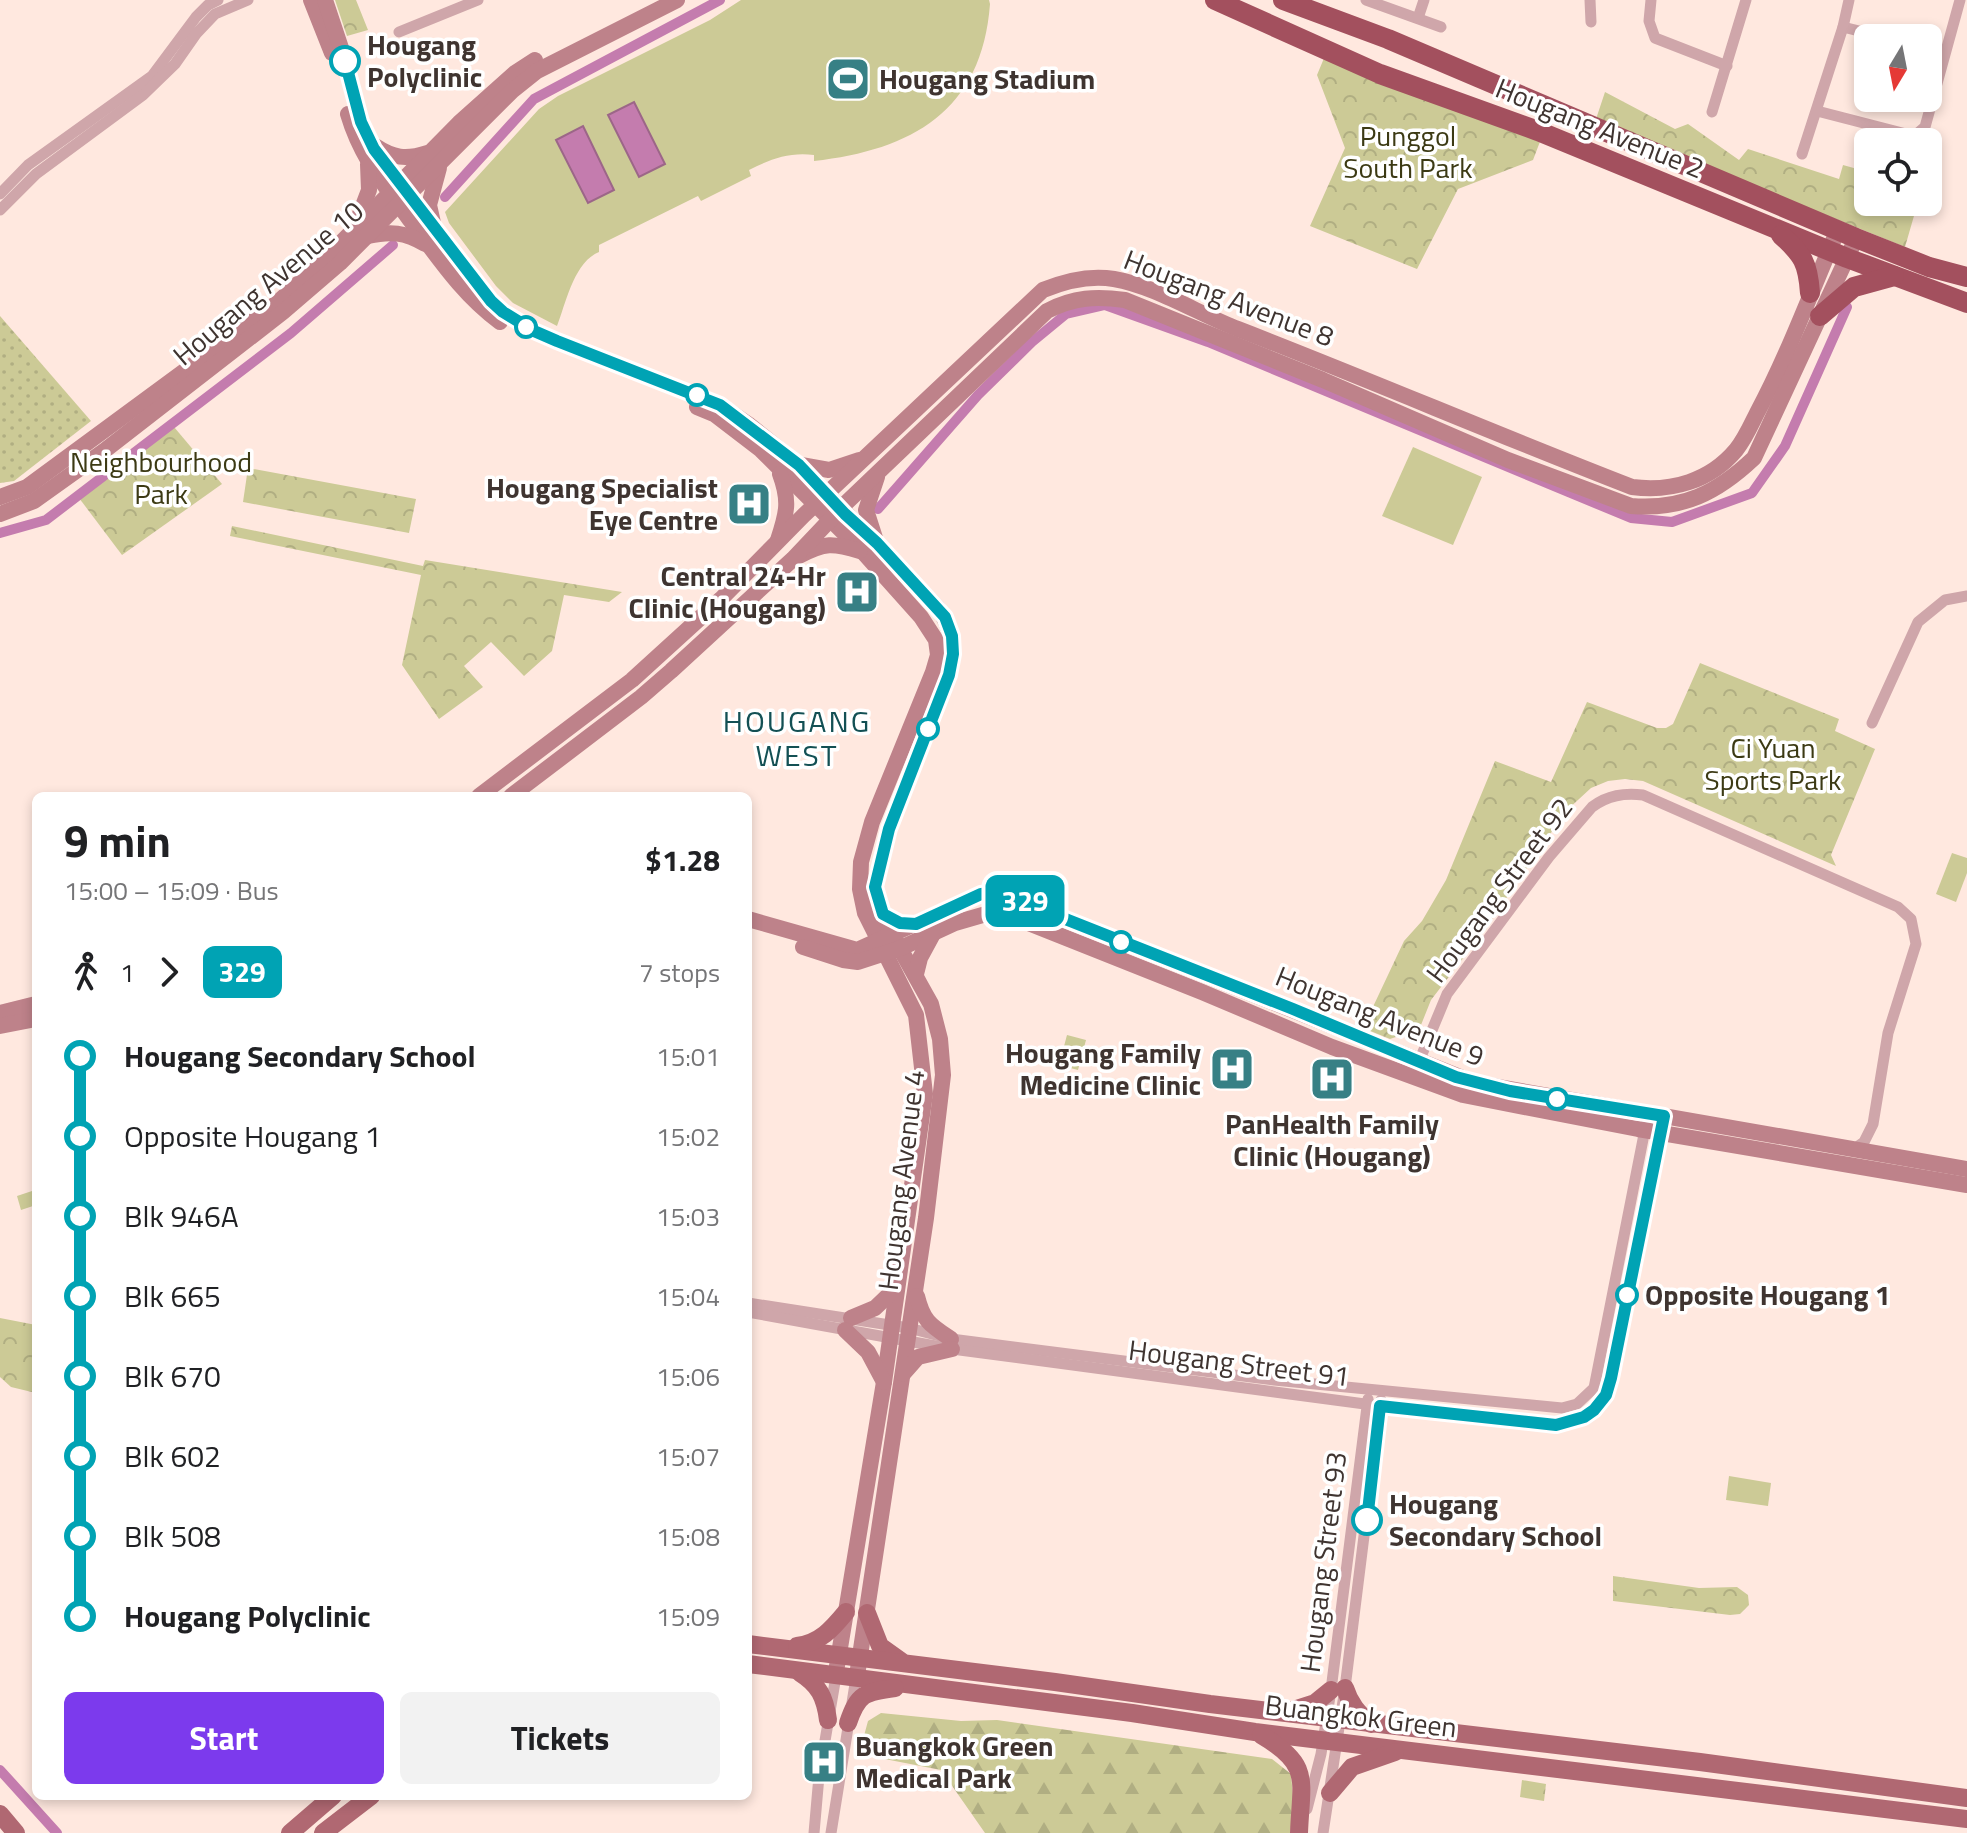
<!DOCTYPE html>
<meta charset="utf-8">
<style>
:root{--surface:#fff;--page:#f2f2f2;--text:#202124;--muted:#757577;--accent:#7c3aed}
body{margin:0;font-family:"Titillium Web",sans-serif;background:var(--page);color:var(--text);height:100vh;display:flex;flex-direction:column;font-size:30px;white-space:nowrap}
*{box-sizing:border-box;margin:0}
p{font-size:26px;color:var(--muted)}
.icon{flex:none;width:44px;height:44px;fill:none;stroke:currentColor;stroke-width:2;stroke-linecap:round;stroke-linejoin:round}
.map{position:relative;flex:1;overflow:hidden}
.sheet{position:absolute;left:32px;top:792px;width:720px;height:1008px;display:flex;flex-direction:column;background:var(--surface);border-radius:12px;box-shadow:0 4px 12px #0003}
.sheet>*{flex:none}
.badge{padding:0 16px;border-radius:12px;font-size:28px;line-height:52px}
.needle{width:52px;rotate:190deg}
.controls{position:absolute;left:1854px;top:24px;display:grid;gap:16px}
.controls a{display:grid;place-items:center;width:88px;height:88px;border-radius:12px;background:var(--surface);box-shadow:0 4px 12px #0003;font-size:40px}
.map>.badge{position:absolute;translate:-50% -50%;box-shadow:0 0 0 4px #fff}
.legs{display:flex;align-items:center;gap:12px;height:88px;padding:0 32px;font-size:26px}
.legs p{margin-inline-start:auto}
.headline{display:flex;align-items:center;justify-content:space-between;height:136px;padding:0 32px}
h1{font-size:44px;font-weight:700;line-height:60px}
.cta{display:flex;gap:16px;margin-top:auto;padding:16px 32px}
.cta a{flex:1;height:92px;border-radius:12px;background:var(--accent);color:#fff;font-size:32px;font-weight:700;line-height:92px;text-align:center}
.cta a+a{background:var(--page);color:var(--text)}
ul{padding:0 32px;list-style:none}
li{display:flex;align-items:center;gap:28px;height:80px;font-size:30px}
li i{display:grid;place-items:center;width:12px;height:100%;margin:0 10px;background:currentColor}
li i::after{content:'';width:20px;height:20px;margin:-10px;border:6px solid;border-radius:50%;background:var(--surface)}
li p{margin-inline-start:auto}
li:first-child i{background:linear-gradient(#0000 50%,currentColor 0)}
li:last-child i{background:linear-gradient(currentColor 50%,#0000 0)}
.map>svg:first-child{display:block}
</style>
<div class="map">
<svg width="1967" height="1833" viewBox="0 0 1967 1833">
<defs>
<pattern id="grass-dots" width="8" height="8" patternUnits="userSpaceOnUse" patternTransform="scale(2)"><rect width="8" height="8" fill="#ccca96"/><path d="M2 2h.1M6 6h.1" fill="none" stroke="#b0ae82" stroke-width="1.8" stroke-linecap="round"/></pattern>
<pattern id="forest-firs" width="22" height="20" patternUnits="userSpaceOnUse" patternTransform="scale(2)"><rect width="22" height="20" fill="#ccca96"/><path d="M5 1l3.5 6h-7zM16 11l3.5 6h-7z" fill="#b0ae82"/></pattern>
<pattern id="park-crowns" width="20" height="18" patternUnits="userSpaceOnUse" patternTransform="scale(2)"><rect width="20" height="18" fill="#ccca96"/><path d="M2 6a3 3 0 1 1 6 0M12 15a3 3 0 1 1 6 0" fill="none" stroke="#b0ae82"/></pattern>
</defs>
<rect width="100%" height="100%" fill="#ffe8df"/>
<path fill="url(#grass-dots)" d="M0,316l91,105 -77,60 -14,2z"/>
<path fill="url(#forest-firs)" d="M881,1713l80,8 36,-1 275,39 19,15 3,34 -4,25h-305l-44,-63 -82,-16 9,-33z"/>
<g fill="url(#park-crowns)">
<path d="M335,0h21l12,30 -21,6z"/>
<path d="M1327,51l214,88 -8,21 -75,29 -41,80 -107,-43 35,-78 -28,-73z"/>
<path d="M1605,92l70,37 13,-5 51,36 9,-11 91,30 4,-14 25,7v30h50l-13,45 -310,-125z"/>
<path d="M169,421l53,63 -100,71 -46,-61z"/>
<path d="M248,468l168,31 -7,34 -166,-31z"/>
<path d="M232,526l191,40 2,-6 197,32 -13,10 -45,-7 -12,56 -28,25 -33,-34 -27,24 19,21 -44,32 -37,-54 19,-90 -191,-39z"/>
<path d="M1700,663l139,56 -4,12 40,18 -44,106 5,11 -193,-85 -18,-2 -17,2 -17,7 -25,23 -85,124 -50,65 -10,25 -5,5 -26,9 -27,-11 41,-87 18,-20 24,-41 49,-119 56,21 36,-80 70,26h9l7,-4z"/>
<path d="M0,1318l36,7v68l-25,-6 -11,-10z"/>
<path d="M1613,1576l86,12 38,-1 11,8 1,10 -9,9 -10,1 -117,-14z"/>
<path d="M1522,1780l24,4 -2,17 -24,-4z"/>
</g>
<g fill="#ccca96">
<path d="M741,0h248l1,4c-8,107 -78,146 -176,157v-6c-25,-3 -43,4 -65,15l2,6 -50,25 -3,-5 -99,49v7c-25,10 -33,51 -42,74l-44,-23 -17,-17 -47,-63 -4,-11 94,-103 19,-13 152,-76z"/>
<path d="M1413,447l69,30 -29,68 -71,-29z"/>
<path d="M1952,853l15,5v15l-11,29 -20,-8z"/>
<path d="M1067,1035l19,5 -8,30 -19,-5z"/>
<path d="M35,1190l1,15 -15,5 -4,-14z"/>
<path d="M1729,1476l42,7 -3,23 -42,-6z"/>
</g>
<g fill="#c47cae" stroke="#9c6688" stroke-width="2">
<path d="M634,102l31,62 -26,13 -31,-62z"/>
<path d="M583,126l31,64 -26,13 -32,-63z"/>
</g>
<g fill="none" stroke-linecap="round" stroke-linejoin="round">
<g stroke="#c47cae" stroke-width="10">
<path d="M445,197l89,-98 186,-99"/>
<path d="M878,509l100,-114 54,-53 34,-28 39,-9 103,37 423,176 41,4 80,-29 33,-47 62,-139"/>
<path d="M0,533l46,-13 245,-187 102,-88"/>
<path d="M0,1770l57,63"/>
</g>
<g stroke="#cfa6aa" stroke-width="11">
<path d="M1366,0l75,27"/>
<path d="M1590,0l1,22"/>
<path d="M1651,0l-2,21 6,17 72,28"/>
<path d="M1418,18l6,-18"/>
<path d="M1843,27l36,9"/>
<path d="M399,32l79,-32"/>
<path d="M1817,111l93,24 8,-2 7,-6 35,-127"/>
<path d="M1712,112l34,-112"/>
<path d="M1802,154l41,-127 6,-27"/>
<path d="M0,194l28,-29 124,-89 44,-59 12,-12 10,-5"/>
<path d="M0,210l36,-36 107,-79 32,-31 21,-30 19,-20 33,-14"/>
<path d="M1872,723l46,-101 27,-22 22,-4"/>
<path d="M1413,1076l34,-82 102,-137 43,-50c16,-12 32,-14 51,-12l255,112 13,12 5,25 -28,89 -15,91 -9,18 -11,8"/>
<path d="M748,1303l161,25 42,11 323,41 288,28 15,-4 17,-16 54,-274"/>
<path d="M748,1312l204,37 428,57 176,19c20,-5 39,-11 50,-30l56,-269"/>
<path d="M1307,1809l14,-55 10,-64 37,-291"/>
<path d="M814,1833l5,-57 17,-100"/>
<path d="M831,1833l25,-155"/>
<path d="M1323,1833l22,-145 36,-288"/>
</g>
<g stroke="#be828a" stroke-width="16">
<path d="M311,0l21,53"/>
<path d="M325,0l16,48 20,74 13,27 117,152 12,11 31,19 23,10 163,64 28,19 51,41 138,142c17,22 17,42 12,68l-60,154 -14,58 5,21 8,19 43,77 9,35 3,36 -17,143 -68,451"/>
<path d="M348,114c13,44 36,70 62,106 28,37 52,74 90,102"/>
<path d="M375,146c18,12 31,14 52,7"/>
<path d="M358,219l11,-29 -1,-26"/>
<path d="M433,223l-4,-18 10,-37"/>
<path d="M368,236c22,-5 37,-4 57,8"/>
<path d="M697,407l17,7 47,36 101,101 59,66 15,23 2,15 -5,17 -61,150 -11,40 -1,27 5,24 51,102 9,79 -41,288 -47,284"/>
<path d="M801,465l28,5 30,-10"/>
<path d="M0,497l27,-10 250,-184 42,-38 140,-142 56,-50 20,-13"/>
<path d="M0,514l34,-13 70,-50 179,-139 57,-49 172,-172 25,-20 140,-71"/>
<path d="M875,538l-9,-28 11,-33"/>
<path d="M778,540c9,-27 12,-39 2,-66"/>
<path d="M799,556c26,-14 34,-13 61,-5"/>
<path d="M479,796l153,-116 89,-81 83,-84 239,-225c22,-9 48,-15 71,-11 41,7 85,35 124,50 132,51 262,107 394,158 40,5 78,-6 104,-37 9,-11 15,-25 21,-37 30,-56 52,-116 77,-174"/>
<path d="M511,796l130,-99 30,-26 122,-112 53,-56 201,-192c27,-14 49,-15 78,-11l198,80 185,80 123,46c52,4 86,-13 123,-48l98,-211"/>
<path d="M748,919l109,31 124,-56 16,-2 478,191 492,86"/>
<path d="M803,947l40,13 15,2 43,-14 54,-25 31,-9 35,6 181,72 130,55 131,48 175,34 329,56"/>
<path d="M916,974l4,-16 13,-24"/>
<path d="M0,1013l36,-9"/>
<path d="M0,1026l36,-7"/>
<path d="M917,1296c6,25 13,29 34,43"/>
<path d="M851,1318l24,-10 22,-21"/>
<path d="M845,1330l23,22 16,30"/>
<path d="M903,1374l15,-17 34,-8"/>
</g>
<g stroke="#b06872" stroke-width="18">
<path d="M867,1613l13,33 21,15"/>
<path d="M748,1644l307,38 155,22 490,58 267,36"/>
<path d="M797,1646c23,-3 35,-17 49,-34"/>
<path d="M748,1664l384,49 123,19 712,87"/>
<path d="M800,1673c19,12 25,24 28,47"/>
<path d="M1345,1688c5,16 13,25 26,36"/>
<path d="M1290,1711l25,-8 16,-13"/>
<path d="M848,1723c10,-30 17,-31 47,-35"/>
<path d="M1261,1735c51,30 40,45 38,98"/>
<path d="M1330,1793l22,-26 43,-15"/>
<path d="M0,1814l16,19"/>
<path d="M290,1833l43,-37"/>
<path d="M323,1833l48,-37"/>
</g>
<g stroke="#a3505e" stroke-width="20">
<path d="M1215,0l165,74 158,57 309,127 120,45"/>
<path d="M1283,0l105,39 468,199 73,29 38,10"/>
<path d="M1781,235c22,20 27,28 29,58"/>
<path d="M1820,316l34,-29 40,-11"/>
</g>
</g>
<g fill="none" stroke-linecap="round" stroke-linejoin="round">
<g stroke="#fff" stroke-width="18">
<path id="line-1" d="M345,61l16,61 13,27 117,152 12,11 31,19 23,10 163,64 79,60 46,49 32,29 68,74 7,19 1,18 -4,21 -60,154 -14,58 8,27 17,9 16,1 65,-30 16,-2 296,117 163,68 54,14 154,25 -53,262 -5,17 -12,15 -10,7 -28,8 -176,-19 -13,114"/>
</g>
<use href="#line-1" stroke="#00a3b4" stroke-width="12"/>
</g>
<defs>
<g id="stadium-square" transform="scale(2.3)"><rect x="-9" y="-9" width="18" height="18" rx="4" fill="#378085" stroke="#fff"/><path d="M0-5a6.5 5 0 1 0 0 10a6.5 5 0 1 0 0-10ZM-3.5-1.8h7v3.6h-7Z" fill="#fff"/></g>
<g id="hospital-square" transform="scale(2.3)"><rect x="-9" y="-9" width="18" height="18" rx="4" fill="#378085" stroke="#fff"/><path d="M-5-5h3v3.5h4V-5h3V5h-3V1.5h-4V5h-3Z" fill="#fff"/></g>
</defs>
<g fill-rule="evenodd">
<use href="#stadium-square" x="848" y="79"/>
<use href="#hospital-square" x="749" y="504"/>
<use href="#hospital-square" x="857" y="592"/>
<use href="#hospital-square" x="1232" y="1069"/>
<use href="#hospital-square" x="1332" y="1079"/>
<use href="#hospital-square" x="824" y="1762"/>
</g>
<g fill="#fff" stroke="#00a3b4" stroke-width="4">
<circle cx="345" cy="61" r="14"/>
<circle cx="526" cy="327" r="10"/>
<circle cx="697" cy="395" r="10"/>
<circle cx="928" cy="729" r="10"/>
<circle cx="1121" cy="942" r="10"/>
<circle cx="1557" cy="1099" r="10"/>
<circle cx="1627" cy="1295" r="10"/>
<circle cx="1367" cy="1520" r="14"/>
</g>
<g text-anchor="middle" stroke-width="7" stroke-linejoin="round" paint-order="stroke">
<g font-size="28" font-weight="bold" fill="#3f3430" stroke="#fff" text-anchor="start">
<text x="367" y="55">Hougang<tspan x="367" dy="32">Polyclinic</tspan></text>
<text x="1645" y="1305">Opposite Hougang 1</text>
<text x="1389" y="1514">Hougang<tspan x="1389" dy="32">Secondary School</tspan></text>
</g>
<g font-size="28" font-weight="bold" fill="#3f3430" stroke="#fff" text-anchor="end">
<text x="879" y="89" text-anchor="start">Hougang Stadium</text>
<text x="718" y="498">Hougang Specialist<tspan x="718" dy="32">Eye Centre</tspan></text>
<text x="826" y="586">Central 24-Hr<tspan x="826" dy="32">Clinic (Hougang)</tspan></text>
<text x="1201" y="1063">Hougang Family<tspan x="1201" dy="32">Medicine Clinic</tspan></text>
<text x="1332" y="1134" text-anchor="middle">PanHealth Family<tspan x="1332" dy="32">Clinic (Hougang)</tspan></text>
<text x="855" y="1756" text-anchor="start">Buangkok Green<tspan x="855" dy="32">Medical Park</tspan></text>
</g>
<g font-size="28" fill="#3f3430" stroke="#fff">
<text transform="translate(1600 128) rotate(22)" y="10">Hougang Avenue 2</text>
<text transform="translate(268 283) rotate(-40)" y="10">Hougang Avenue 10</text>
<text transform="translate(1229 298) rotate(21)" y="10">Hougang Avenue 8</text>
<text transform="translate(1499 890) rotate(-53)" y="10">Hougang Street 92</text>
<text transform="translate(1380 1016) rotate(22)" y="10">Hougang Avenue 9</text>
<text transform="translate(901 1180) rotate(-83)" y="10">Hougang Avenue 4</text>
<text transform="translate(1239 1363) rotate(7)" y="10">Hougang Street 91</text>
<text transform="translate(1323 1562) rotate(-83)" y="10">Hougang Street 93</text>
<text transform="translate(1361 1716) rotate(7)" y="10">Buangkok Green</text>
</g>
<g font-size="28" fill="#3c3a14" stroke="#fff">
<text x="1408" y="146">Punggol<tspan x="1408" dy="32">South Park</tspan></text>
<text x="161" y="472">Neighbourhood<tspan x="161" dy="32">Park</tspan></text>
<text x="1773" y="758">Ci Yuan<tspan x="1773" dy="32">Sports Park</tspan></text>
</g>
<g font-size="30" letter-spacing="2" fill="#135054" stroke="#fff">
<text x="797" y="732">HOUGANG<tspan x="797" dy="34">WEST</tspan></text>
</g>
</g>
</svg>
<div class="controls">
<a><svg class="needle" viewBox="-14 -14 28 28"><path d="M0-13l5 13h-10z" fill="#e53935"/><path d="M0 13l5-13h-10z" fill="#757577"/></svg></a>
<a><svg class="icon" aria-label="locate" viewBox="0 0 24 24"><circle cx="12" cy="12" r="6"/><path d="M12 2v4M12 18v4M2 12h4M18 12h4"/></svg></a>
</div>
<b class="badge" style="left:1025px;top:901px;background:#00a3b4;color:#fff">329</b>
<section class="sheet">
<div class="headline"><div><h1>9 min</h1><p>15:00 – 15:09 · Bus</p></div><b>$1.28</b></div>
<div class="legs"><svg class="icon" aria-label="walk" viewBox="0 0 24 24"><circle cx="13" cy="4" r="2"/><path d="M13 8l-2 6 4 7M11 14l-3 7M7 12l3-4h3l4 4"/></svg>1<svg class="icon" aria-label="forward" viewBox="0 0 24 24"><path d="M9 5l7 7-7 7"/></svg><b class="badge" style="background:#00a3b4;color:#fff">329</b><p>7 stops</p></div>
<ul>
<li><i style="color:#00a3b4"></i><b>Hougang Secondary School</b><p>15:01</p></li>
<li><i style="color:#00a3b4"></i><span>Opposite Hougang 1</span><p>15:02</p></li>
<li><i style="color:#00a3b4"></i><span>Blk 946A</span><p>15:03</p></li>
<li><i style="color:#00a3b4"></i><span>Blk 665</span><p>15:04</p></li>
<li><i style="color:#00a3b4"></i><span>Blk 670</span><p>15:06</p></li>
<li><i style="color:#00a3b4"></i><span>Blk 602</span><p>15:07</p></li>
<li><i style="color:#00a3b4"></i><span>Blk 508</span><p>15:08</p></li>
<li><i style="color:#00a3b4"></i><b>Hougang Polyclinic</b><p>15:09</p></li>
</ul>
<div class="cta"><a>Start</a><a>Tickets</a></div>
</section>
</div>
